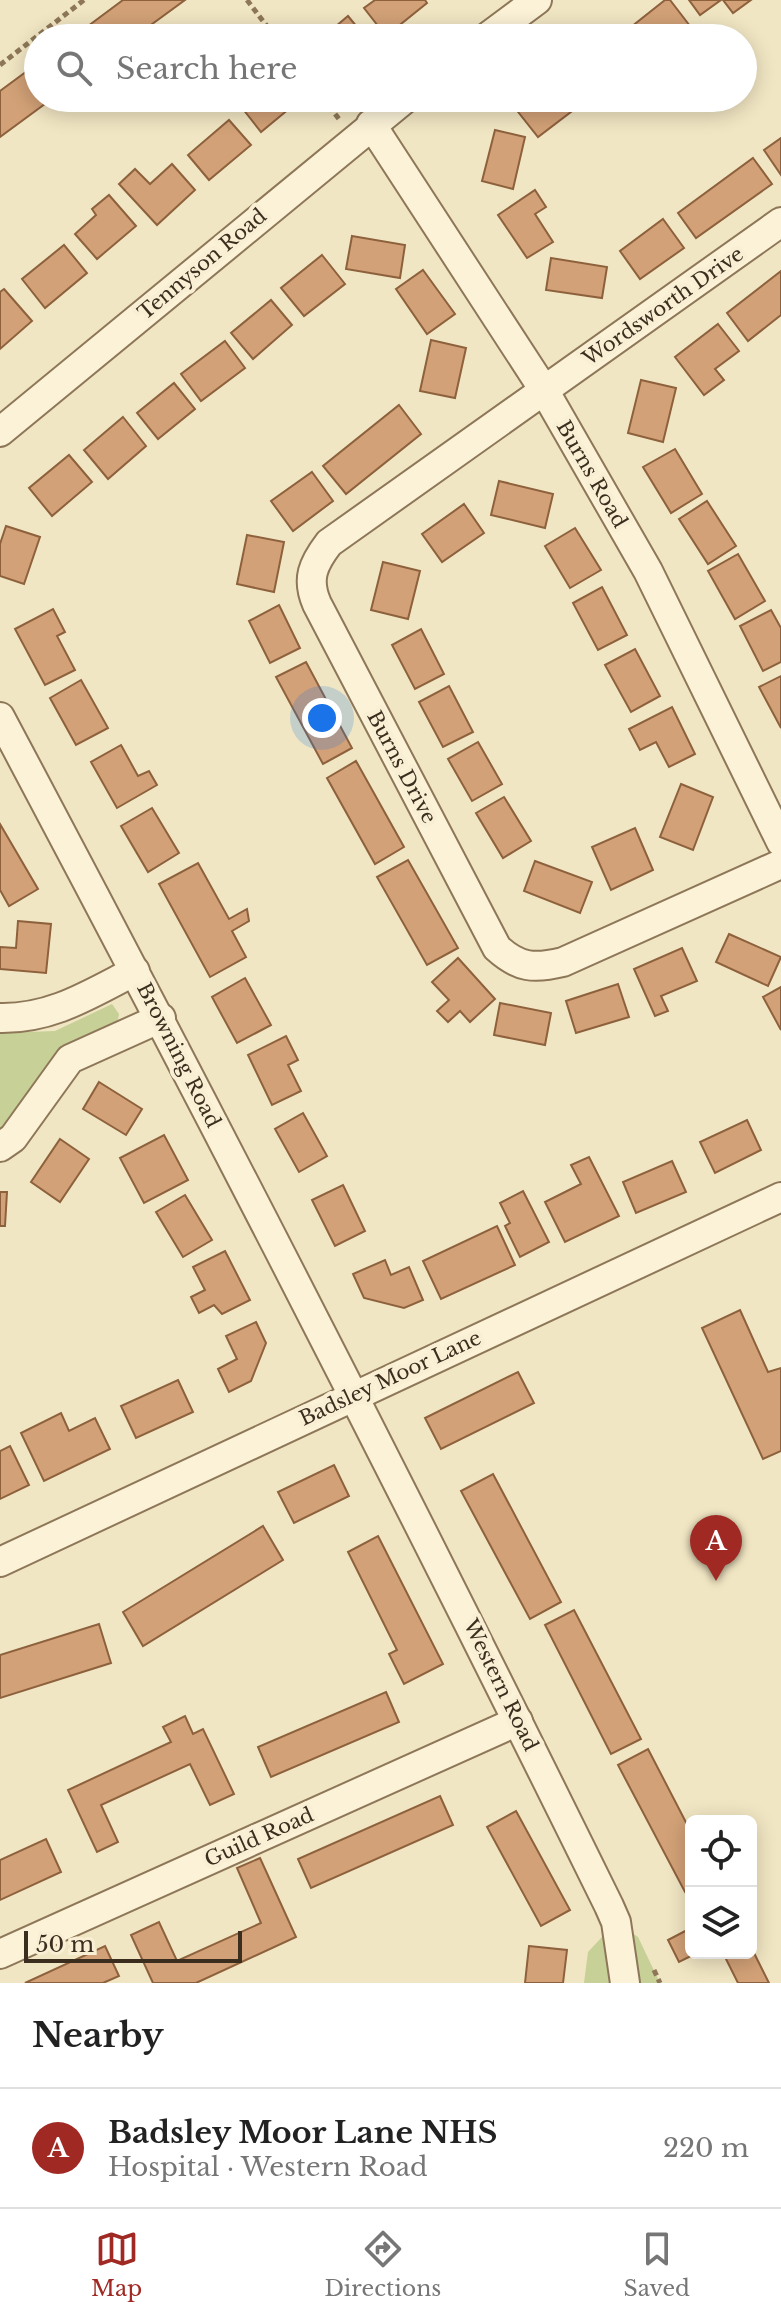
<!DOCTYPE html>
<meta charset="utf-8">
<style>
body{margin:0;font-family:"Libre Baskerville",serif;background:#f2f2f2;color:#222}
.controls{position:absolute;right:24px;bottom:24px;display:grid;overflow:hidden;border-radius:12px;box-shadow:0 4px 20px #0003}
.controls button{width:72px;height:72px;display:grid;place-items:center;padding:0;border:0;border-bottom:2px solid #e0e0e0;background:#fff;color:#222;font:40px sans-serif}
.scale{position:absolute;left:24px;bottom:20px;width:218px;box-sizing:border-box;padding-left:8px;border:4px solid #3c2e1e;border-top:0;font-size:22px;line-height:28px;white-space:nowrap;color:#3c2e1e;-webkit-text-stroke:6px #f8efd4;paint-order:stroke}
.you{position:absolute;left:322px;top:718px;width:28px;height:28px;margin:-20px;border:6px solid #fff;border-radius:50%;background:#1a73e8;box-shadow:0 0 0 12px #1a73e833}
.badge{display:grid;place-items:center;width:52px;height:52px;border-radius:50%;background:#a02924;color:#fff;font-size:26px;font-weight:700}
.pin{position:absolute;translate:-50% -66px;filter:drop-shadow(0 2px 4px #0008)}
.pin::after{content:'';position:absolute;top:42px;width:28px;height:24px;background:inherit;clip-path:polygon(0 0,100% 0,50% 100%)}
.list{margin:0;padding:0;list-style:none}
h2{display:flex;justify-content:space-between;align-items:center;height:104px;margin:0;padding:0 32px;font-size:34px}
h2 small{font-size:26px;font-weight:400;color:#767676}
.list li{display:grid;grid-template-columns:52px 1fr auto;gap:24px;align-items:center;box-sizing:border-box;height:120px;padding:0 32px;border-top:2px solid #e0e0e0}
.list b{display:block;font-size:30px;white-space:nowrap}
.list p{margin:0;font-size:26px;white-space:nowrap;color:#767676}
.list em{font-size:26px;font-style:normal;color:#767676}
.icon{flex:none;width:44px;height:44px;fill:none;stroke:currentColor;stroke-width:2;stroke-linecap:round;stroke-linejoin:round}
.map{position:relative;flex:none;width:781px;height:1983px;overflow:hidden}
.search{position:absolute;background:#fff;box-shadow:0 4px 20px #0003;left:24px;right:24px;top:24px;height:88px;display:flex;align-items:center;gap:20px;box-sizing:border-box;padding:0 28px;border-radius:44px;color:#767676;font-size:30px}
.sheet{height:224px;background:#fff}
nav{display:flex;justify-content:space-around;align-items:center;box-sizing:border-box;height:112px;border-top:2px solid #e0e0e0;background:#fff;font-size:22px;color:#767676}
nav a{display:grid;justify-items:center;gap:4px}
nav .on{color:#a02924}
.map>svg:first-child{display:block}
.green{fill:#c7d096}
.building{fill:#d2a177;stroke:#8e613d;stroke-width:2}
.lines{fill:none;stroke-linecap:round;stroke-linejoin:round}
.street-casing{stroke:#8d7758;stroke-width:32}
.path{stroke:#8d7758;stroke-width:5;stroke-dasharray:6 4;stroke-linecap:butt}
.street{stroke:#fbf2d7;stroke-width:28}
.labels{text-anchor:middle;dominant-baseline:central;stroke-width:8;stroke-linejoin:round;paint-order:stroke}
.street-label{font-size:20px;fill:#3c2e1e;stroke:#f8efd4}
</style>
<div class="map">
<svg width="781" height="1983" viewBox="0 0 781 1983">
<rect width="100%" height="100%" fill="#f1e6c3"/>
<g class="green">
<path d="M112,1004L119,1014L118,1020L50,1062L0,1129V1033L55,1031Z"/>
<path d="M616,1922L638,1937L660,1983H584L588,1952Z"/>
</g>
<g class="building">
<path d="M123,0H185L133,38H72Z"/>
<path d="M375,0H425L427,3L386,36L364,8Z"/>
<path d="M665,0H670L690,26L675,38H631L626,31Z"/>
<path d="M689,0H721L700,15Z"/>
<path d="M723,0H751L733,13Z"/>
<path d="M348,16L366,38H322Z"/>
<path d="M38,63V98H53L0,137V91Z"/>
<path d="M247,98H300L301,99L261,132L239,104Z"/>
<path d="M529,98H574L580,105L538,137L515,108Z"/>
<path d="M229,120L251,145L209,180L188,155Z"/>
<path d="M495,130L525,137L513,189L482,181Z"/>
<path d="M781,138V175L764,150Z"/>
<path d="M753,158L772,184L696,238L678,213Z"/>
<path d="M172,164L195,190L157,225L119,184L135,169L150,184Z"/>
<path d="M535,190L546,207L535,214L553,242L527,258L498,215Z"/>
<path d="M109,195L136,226L97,259L75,234L96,215L92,209Z"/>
<path d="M663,219L684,248L640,279L620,251Z"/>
<path d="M352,236L405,245L400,278L346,269Z"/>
<path d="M64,245L87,273L45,308L22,279Z"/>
<path d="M322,255L345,284L304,316L281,288Z"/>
<path d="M551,258L607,267L602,298L546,290Z"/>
<path d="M423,270L455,314L427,334L396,289Z"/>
<path d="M781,271V315L748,341L727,313Z"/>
<path d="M4,289L32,321L0,349V292Z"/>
<path d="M271,300L292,325L253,359L231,333Z"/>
<path d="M718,324L739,351L715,369L724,380L704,395L675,357Z"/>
<path d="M431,340L466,348L455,398L420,391Z"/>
<path d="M225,341L245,368L201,401L181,374Z"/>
<path d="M641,380L676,388L663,442L628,433Z"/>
<path d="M174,383L195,409L158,439L137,413Z"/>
<path d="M399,405L421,434L346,494L323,466Z"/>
<path d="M123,417L146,446L108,479L84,450Z"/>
<path d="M675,449L702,494L671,513L643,467Z"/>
<path d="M69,455L92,482L52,516L29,488Z"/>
<path d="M312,472L333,501L293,531L271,501Z"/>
<path d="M499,481L553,494L545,528L491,515Z"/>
<path d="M707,501L736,546L708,564L679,519Z"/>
<path d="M464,504L484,533L442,562L422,534Z"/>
<path d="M6,526L40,537L24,584L0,576V544Z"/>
<path d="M575,528L601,570L570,588L545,546Z"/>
<path d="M247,535L284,542L274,592L237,584Z"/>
<path d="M738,554L765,601L735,619L708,571Z"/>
<path d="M383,562L420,571L408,619L371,610Z"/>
<path d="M602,587L627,635L598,650L573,603Z"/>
<path d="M279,605L300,648L270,663L249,621Z"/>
<path d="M53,609L65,632L57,636L75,670L45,685L15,629Z"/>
<path d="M771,610L781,628V662L763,671L740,626Z"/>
<path d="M421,629L444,674L415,689L392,645Z"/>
<path d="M635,649L660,696L631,712L605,665Z"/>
<path d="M306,662L352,748L323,764L276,677Z"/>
<path d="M781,676V728L759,687Z"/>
<path d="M81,680L108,728L76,745L50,698Z"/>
<path d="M449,686L473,732L443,747L419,702Z"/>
<path d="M672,707L695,754L669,767L656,742L640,750L629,729Z"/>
<path d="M478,742L502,784L472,801L448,759Z"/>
<path d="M121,745L138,776L149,771L157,785L117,808L91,762Z"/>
<path d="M356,761L404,847L375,864L327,778Z"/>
<path d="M681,784L713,797L693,850L660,837Z"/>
<path d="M504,797L531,841L503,858L476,813Z"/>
<path d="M152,808L179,853L148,872L121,826Z"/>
<path d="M0,824L38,889L9,906L0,890Z"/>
<path d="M635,828L653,870L611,890L592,847Z"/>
<path d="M408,860L458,948L427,965L377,877Z"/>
<path d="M535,861L592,882L580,913L524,891Z"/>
<path d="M198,863L229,919L247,909L249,921L232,931L246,957L210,977L159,884Z"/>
<path d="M18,921L51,924L46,973L0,969V947L16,948Z"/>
<path d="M729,934L781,957L768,986L716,962Z"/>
<path d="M682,948L697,981L661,996L668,1011L655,1016L634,969Z"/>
<path d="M458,958L495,999L470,1022L460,1011L448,1022L437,1011L449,1000L432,982Z"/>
<path d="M245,978L271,1025L237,1043L212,997Z"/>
<path d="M618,984L629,1017L576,1033L566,1001Z"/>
<path d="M781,987V1030L763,997Z"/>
<path d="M500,1003L551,1013L545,1045L494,1035Z"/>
<path d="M286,1036L298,1060L288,1065L301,1091L272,1105L248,1055Z"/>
<path d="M99,1082L142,1109L126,1135L83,1109Z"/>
<path d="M303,1113L327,1156L299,1172L275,1129Z"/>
<path d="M747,1120L761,1150L715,1173L700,1142Z"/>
<path d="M164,1135L188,1180L144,1203L120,1158Z"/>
<path d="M60,1139L89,1159L60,1202L31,1182Z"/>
<path d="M589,1157L619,1216L565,1242L545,1202L581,1184L571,1165Z"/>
<path d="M672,1161L686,1192L636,1213L623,1182Z"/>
<path d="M343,1185L365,1231L335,1246L312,1200Z"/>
<path d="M523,1191L549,1242L520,1257L505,1226L510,1223L500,1203Z"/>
<path d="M0,1192H7L5,1226H0Z"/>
<path d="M185,1195L212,1240L183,1257L156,1212Z"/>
<path d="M497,1226L515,1265L441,1299L423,1261Z"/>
<path d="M225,1251L250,1300L222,1314L214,1305L199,1313L191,1297L205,1290L193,1267Z"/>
<path d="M385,1260L391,1275L409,1267L423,1300L404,1308L364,1298L353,1274Z"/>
<path d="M740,1310L768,1372L781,1368V1451L763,1459L702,1328Z"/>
<path d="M256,1322L266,1343L251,1381L229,1392L218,1369L237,1359L226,1336Z"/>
<path d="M518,1372L534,1403L441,1449L425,1418Z"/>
<path d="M178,1380L193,1412L136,1438L121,1406Z"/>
<path d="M61,1413L69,1431L95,1418L110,1449L44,1481L21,1433Z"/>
<path d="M10,1446L29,1485L0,1499V1451Z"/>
<path d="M334,1465L349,1496L294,1523L278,1492Z"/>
<path d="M493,1474L561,1602L530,1619L461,1491Z"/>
<path d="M263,1526L283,1560L143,1646L123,1612Z"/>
<path d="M378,1536L443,1664L404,1684L389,1654L397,1650L348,1552Z"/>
<path d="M574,1610L641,1739L611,1754L545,1625Z"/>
<path d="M99,1624L111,1663L0,1698V1655Z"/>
<path d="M386,1692L399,1722L271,1777L258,1747Z"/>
<path d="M185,1716L193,1734L203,1729L234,1794L210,1805L190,1764L101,1805L118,1842L97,1852L68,1790L171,1742L163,1727Z"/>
<path d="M648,1749L691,1832V1889L685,1892L618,1765Z"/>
<path d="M440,1796L453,1825L311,1888L298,1859Z"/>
<path d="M516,1811L570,1910L541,1926L487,1827Z"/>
<path d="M46,1839L61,1872L0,1900V1860Z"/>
<path d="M260,1858L296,1937L196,1983H153L131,1935L159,1922L177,1961L261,1923L237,1868Z"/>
<path d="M691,1928V1953H697L679,1962L668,1940Z"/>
<path d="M105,1946L119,1976L103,1983H25Z"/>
<path d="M529,1946L567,1950L563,1983H525Z"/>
<path d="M751,1947L769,1983H738L723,1953H751Z"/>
</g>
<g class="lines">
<defs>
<g id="street">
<path d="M486,38L537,0"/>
<path d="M371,124L544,390L648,571L781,842"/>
<path d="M781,222L329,543C313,564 306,579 317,604L497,948C519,968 534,969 563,962L781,864"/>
<path d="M0,432L406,98"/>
<path d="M0,717C209,1110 412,1506 609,1906L616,1922L625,1983"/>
<path d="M0,1018C52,1019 90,994 135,971"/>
<path d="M0,1147L13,1138L70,1059L161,1018"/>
<path d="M0,1562L781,1197"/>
<path d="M0,1954L518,1721"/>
</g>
</defs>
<use href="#street" class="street-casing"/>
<g class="path">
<path d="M247,0L276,38"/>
<path d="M0,65L84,0"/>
<path d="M323,98L339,119"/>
<path d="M654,1970L660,1983"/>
</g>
<use href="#street" class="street"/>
</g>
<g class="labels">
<g class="street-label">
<text transform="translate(202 264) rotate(-40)">Tennyson Road</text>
<text transform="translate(663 306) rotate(-35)">Wordsworth Drive</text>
<text transform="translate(592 474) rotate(60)">Burns Road</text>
<text transform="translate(402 767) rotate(62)">Burns Drive</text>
<text transform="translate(179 1055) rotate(63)">Browning Road</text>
<text transform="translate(390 1378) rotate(-25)">Badsley Moor Lane</text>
<text transform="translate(501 1685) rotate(64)">Western Road</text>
<text transform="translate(259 1837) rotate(-24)">Guild Road</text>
</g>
</g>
</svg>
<div class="controls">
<button><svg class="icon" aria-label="locate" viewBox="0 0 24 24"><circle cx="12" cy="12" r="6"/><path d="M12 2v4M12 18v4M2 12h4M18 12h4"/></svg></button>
<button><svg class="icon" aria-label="layers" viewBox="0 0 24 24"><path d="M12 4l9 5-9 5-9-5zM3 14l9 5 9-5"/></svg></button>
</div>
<div class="scale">50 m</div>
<div class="you"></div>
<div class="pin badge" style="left:716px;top:1581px">A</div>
<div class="search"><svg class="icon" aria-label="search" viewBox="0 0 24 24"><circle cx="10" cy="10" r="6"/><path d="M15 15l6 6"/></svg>Search here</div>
</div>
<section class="sheet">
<h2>Nearby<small></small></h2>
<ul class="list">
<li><span class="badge">A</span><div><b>Badsley Moor Lane NHS</b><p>Hospital · Western Road</p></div><em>220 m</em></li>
</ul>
</section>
<nav>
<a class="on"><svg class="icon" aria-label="map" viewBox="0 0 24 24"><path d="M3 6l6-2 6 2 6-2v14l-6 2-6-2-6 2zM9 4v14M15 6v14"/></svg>Map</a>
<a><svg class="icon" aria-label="directions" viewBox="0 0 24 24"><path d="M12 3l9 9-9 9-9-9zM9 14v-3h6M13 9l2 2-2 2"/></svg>Directions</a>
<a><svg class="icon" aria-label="saved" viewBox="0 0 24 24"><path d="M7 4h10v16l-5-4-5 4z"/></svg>Saved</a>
</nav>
